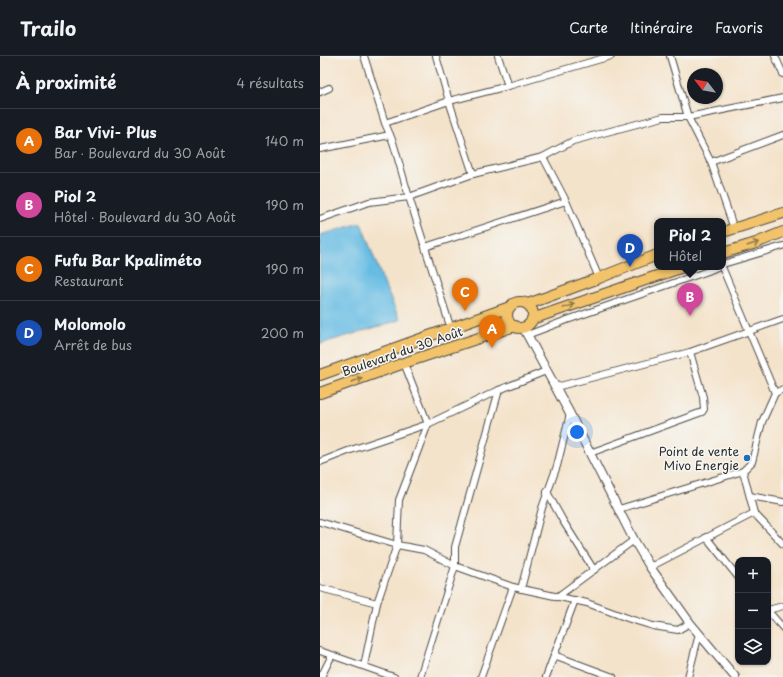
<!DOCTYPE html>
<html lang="fr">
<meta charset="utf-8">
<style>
body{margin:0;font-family:"Playpen Sans",sans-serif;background:#242831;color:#f1f3f6}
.controls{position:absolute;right:12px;bottom:12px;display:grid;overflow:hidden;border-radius:8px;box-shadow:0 1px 3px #0004}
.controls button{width:36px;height:36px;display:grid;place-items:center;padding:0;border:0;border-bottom:1px solid #363941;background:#171b24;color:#f1f3f6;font:20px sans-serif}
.compass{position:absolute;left:367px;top:12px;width:36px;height:36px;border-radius:50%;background:#171b24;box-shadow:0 1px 3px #0004;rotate:301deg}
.you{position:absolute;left:257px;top:376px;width:14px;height:14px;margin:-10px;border:3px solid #fff;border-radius:50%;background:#1a73e8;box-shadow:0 0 0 6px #1a73e833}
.badge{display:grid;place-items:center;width:26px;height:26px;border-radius:50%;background:#1f6fb2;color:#fff;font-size:13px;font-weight:700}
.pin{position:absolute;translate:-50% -33px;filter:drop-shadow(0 1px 2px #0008)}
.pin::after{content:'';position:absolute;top:21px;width:14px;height:12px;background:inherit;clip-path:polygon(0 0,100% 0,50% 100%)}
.popup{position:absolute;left:334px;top:162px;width:72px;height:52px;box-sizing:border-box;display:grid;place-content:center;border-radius:8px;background:#171b24;filter:drop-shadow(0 1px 3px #0005);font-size:13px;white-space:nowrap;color:#9ea1a6}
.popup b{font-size:15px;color:#f1f3f6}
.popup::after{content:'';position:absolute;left:50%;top:100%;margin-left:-8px;border:8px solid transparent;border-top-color:#171b24}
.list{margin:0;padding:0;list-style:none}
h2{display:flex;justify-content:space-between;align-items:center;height:52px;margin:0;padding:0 16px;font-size:17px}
h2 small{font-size:13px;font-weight:400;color:#9ea1a6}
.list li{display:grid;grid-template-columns:26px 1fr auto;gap:12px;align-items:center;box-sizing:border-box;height:64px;padding:0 16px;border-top:1px solid #363941}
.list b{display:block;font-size:15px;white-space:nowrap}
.list p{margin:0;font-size:13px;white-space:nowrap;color:#9ea1a6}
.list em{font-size:13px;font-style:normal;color:#9ea1a6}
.icon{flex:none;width:22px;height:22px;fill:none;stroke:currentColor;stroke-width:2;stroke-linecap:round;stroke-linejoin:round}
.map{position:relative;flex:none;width:463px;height:621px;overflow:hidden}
header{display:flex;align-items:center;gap:24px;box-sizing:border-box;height:56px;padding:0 20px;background:#171b24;border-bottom:1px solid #363941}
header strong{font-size:19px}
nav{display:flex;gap:22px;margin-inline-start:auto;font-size:14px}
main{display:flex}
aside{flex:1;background:#171b24}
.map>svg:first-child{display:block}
.water{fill:#66bce3;stroke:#487487}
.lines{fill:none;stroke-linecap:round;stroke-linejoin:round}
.minor-casing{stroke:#494743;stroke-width:8}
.tertiary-casing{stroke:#494743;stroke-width:10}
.trunk-casing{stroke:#494743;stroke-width:12}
.minor{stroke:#fff;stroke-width:6}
.tertiary{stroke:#fff;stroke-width:8}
.trunk{stroke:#f2c36a;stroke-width:10}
.oneway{stroke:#8e774a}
.poi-dot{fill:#1f6fb2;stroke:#f6f6f2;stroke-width:1.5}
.labels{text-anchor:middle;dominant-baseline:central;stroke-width:3;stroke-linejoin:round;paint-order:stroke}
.street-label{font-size:12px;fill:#2b2b2b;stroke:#f6f6f2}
.poi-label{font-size:12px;fill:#2b2b2b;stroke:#f6f6f2;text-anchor:end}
</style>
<header>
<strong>Trailo</strong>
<nav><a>Carte</a><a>Itinéraire</a><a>Favoris</a></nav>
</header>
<main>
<aside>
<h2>À proximité<small>4 résultats</small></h2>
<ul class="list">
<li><span class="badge" style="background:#e8710a">A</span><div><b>Bar Vivi- Plus</b><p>Bar · Boulevard du 30 Août</p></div><em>140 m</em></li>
<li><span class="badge" style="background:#d1479c">B</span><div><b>Piol 2</b><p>Hôtel · Boulevard du 30 Août</p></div><em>190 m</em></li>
<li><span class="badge" style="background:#e8710a">C</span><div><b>Fufu Bar Kpaliméto</b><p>Restaurant</p></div><em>190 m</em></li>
<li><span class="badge" style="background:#1a4fb4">D</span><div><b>Molomolo</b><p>Arrêt de bus</p></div><em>200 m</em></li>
</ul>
</aside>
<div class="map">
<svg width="463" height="621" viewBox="0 0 463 621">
<rect width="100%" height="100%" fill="#f6f6f2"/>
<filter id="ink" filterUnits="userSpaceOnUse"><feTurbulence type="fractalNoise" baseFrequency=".025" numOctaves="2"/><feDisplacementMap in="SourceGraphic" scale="8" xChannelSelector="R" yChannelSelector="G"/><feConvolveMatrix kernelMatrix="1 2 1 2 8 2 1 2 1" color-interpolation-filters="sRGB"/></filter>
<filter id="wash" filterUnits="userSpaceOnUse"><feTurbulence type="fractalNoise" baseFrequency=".012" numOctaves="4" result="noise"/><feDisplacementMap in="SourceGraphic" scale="16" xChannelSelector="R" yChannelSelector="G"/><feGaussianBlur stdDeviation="0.9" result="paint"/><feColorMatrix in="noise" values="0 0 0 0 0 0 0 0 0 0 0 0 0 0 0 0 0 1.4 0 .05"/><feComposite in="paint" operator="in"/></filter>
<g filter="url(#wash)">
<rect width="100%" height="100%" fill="#f4e3cb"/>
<path class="water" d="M41,167L65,230L80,264L0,288V179Z"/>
</g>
<g filter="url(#ink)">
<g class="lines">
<defs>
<g id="minor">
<path d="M44,0L65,67L73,86L89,141L131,273"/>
<path d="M116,0L129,45L153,118"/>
<path d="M178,0L188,30"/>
<path d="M350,0L368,61L391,106L414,173"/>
<path d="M455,0L463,18"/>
<path d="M0,36L9,32"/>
<path d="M65,67L129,45L188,30L291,0"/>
<path d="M0,93L70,79"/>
<path d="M223,101L246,145L279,222"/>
<path d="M391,106L463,79"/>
<path d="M0,163L49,146L89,141L153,118L223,101L253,85L343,61H368L463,42"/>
<path d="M105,191L246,145"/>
<path d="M403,208L463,190"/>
<path d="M402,211L455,337L442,366L432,406L423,415L434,457L463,488"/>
<path d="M207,279L247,264L388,215L397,211"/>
<path d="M236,331L370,296L463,263"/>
<path d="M455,337L463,333"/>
<path d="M270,397L382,356L384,353L383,341L370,296"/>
<path d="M0,406L28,395L108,368L179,334L226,315"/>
<path d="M227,436L243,465L274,514"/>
<path d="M430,440L463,446"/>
<path d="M299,453L423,415"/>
<path d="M0,466L77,489L104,494L135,510L193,531L267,547L310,563L333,570L358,574L370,567"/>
<path d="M386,481L418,521"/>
<path d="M330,511L434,457"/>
<path d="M0,532L57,547"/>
<path d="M201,533L222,452L237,410L250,358"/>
<path d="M237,541L314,484"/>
<path d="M448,554L463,550"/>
<path d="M448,555L463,572"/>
<path d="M0,595L74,621"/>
<path d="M234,599L293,621"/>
<path d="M44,610L57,547L77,489L79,444L108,368L84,307"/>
<path d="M1,621L12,599"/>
<path d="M100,621L135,510V491L179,334"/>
<path d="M161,621L193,531"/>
<path d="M226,621L255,544"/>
<path d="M368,621L379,578"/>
</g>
<path id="tertiary" d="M203,271L250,358L314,484L330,511L370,567L415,621"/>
<g id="trunk">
<path d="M403,176L463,157"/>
<path d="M403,197L436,187L463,176"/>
<circle cx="200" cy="259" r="13"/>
<path d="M208,248L279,222L337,199"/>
<path d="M212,263L363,211"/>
<path d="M0,319L190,251"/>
<path d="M0,337L84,307L195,270"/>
</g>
</defs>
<use href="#minor" class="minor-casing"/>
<use href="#tertiary" class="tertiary-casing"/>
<use href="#trunk" class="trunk-casing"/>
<use href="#minor" class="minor"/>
<use href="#tertiary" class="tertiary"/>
<use href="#trunk" class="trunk"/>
</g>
<defs><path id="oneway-shaft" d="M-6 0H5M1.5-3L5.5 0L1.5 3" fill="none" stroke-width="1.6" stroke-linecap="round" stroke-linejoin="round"/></defs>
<g class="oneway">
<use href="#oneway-shaft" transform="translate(433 188) rotate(-18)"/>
<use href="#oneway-shaft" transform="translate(249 250) rotate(-19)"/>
<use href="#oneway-shaft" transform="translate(37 324) rotate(-20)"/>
</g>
</g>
<circle class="poi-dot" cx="427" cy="402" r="4"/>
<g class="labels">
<g class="street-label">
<text transform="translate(82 295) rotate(-19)">Boulevard du 30 Août</text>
</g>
<g class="poi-label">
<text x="419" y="395">Point de vente<tspan x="419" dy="14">Mivo Energie</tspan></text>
</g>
</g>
</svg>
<div class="controls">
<button>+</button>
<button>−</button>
<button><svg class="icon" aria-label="layers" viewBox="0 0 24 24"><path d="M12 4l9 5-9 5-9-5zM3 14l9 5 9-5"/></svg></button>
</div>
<svg class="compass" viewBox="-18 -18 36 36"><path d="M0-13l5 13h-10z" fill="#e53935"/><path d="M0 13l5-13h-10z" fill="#9ea1a6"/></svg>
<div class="you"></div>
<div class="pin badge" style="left:172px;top:292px;background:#e8710a">A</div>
<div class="pin badge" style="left:370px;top:260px;background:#d1479c">B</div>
<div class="popup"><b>Piol 2</b>Hôtel</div>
<div class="pin badge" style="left:145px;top:255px;background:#e8710a">C</div>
<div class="pin badge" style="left:310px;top:211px;background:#1a4fb4">D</div>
</div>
</main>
